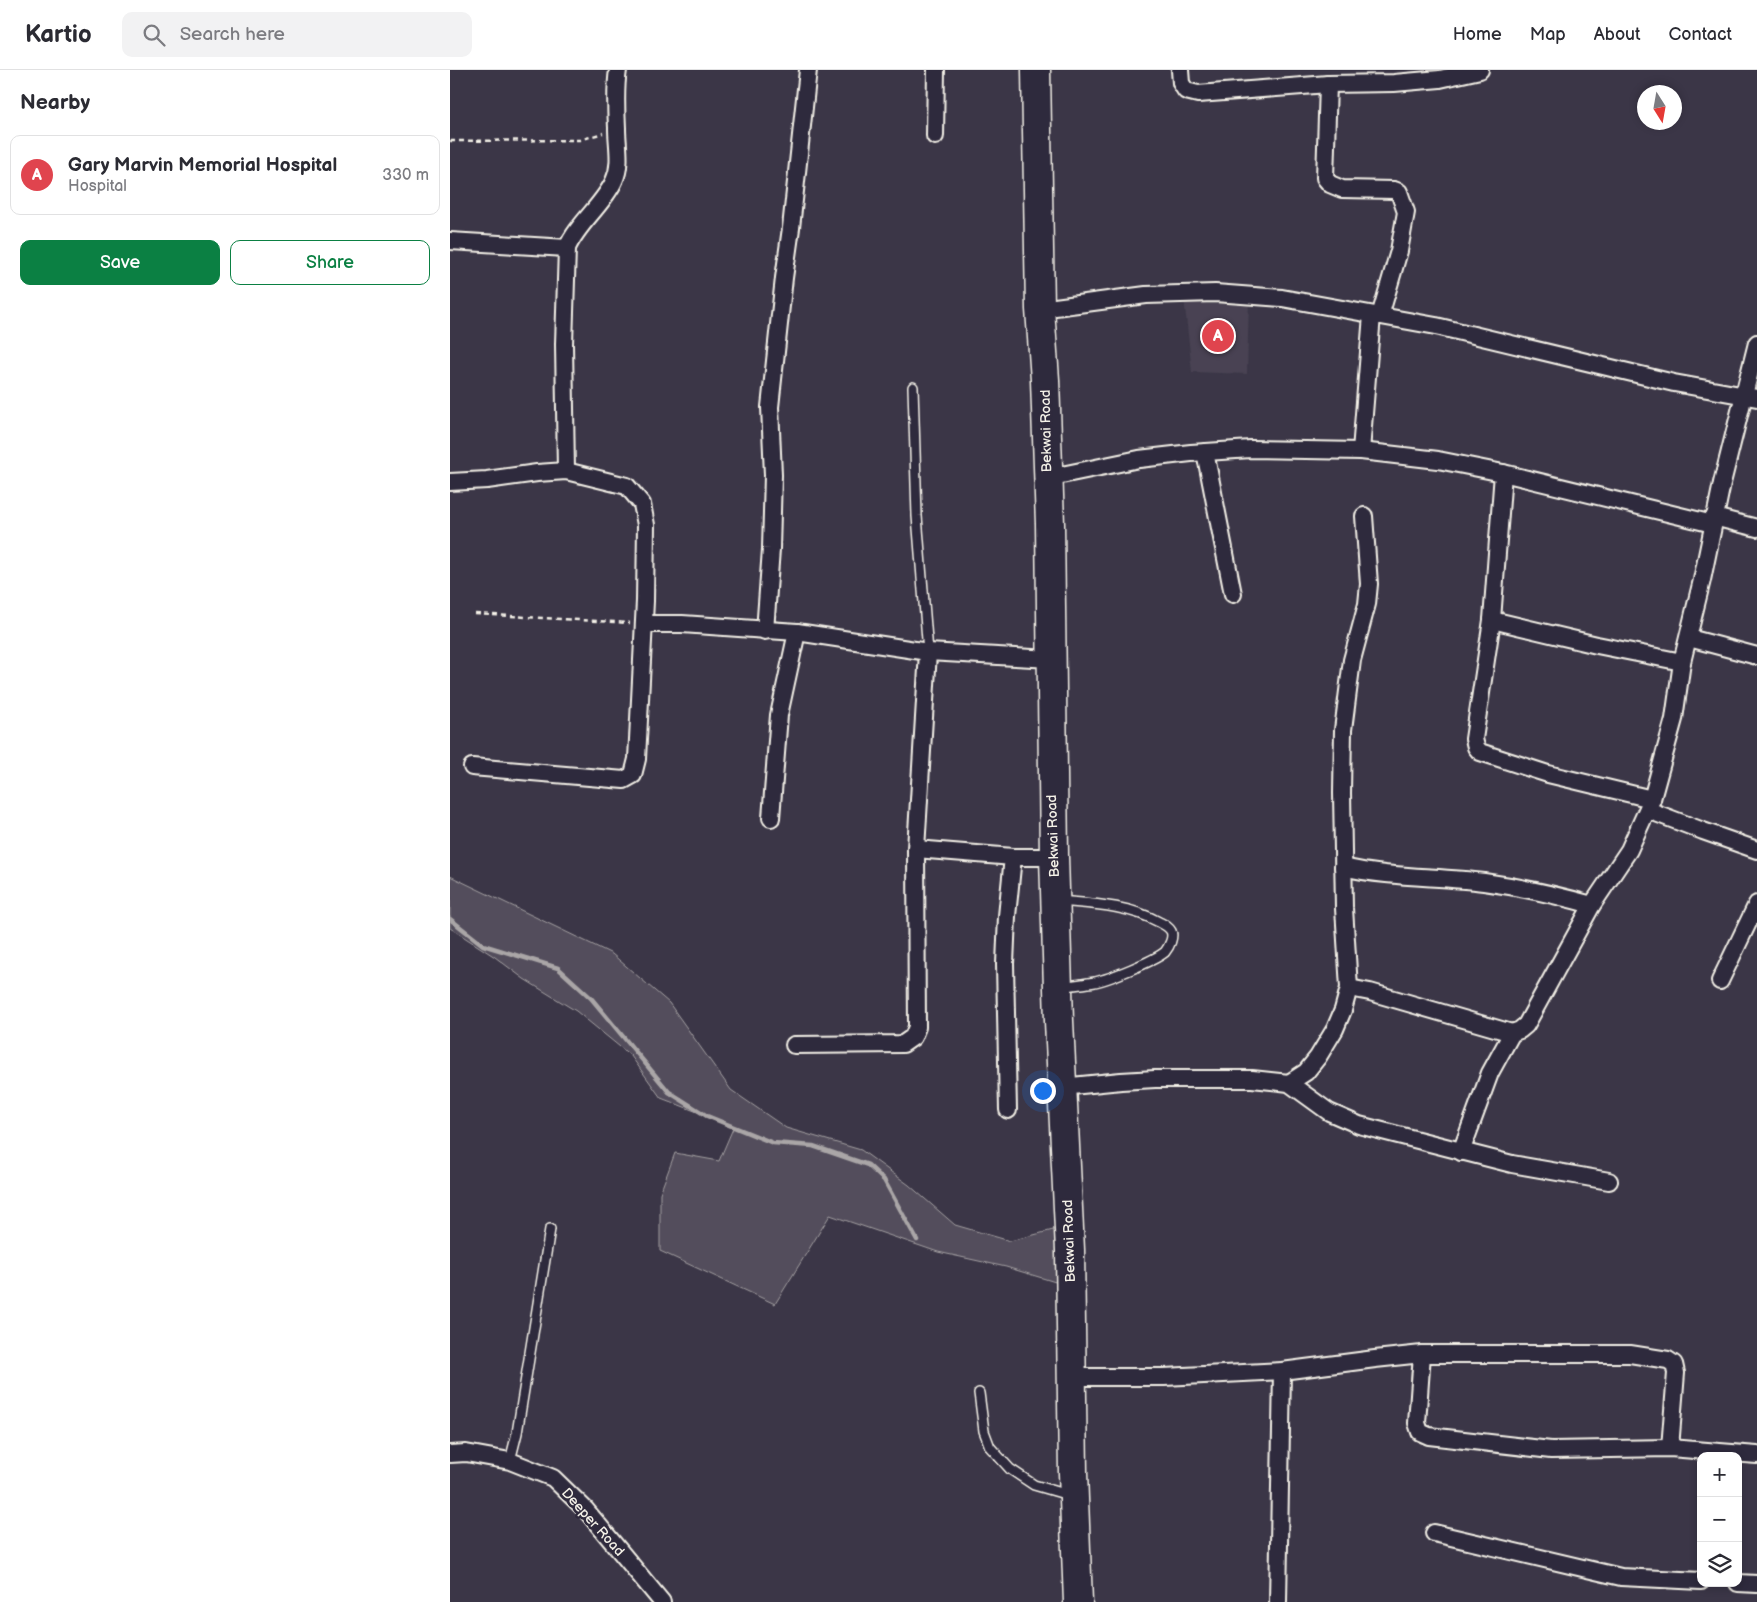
<!DOCTYPE html>
<meta charset="utf-8">
<style>
body{margin:0;font-family:"Balsamiq Sans",sans-serif;background:#f2f2f3;color:#2b2b33}
.controls{position:absolute;right:15px;bottom:15px;display:grid;overflow:hidden;border-radius:10px;box-shadow:0 2px 8px #0003}
.controls button{width:45px;height:45px;display:grid;place-items:center;padding:0;border:0;border-bottom:1px solid #e1e1e2;background:#fff;color:#2b2b33;font:25px sans-serif}
.compass{position:absolute;left:1187px;top:15px;width:45px;height:45px;border-radius:50%;background:#fff;box-shadow:0 2px 8px #0003;rotate:169deg}
.you{position:absolute;left:592px;top:1020px;width:18px;height:18px;margin:-12px;border:4px solid #fff;border-radius:50%;background:#1a73e8;box-shadow:0 0 0 8px #1a73e833}
.badge{display:grid;place-items:center;width:32px;height:32px;border-radius:50%;background:#0b8043;color:#fff;font-size:16px;font-weight:700}
.pin{position:absolute;translate:-50% -50%;border:2px solid #fff;box-shadow:0 1px 5px #0006}
.list{margin:0;padding:0;list-style:none}
h2{display:flex;justify-content:space-between;align-items:center;height:65px;margin:0;padding:0 20px;font-size:21px}
h2 small{font-size:16px;font-weight:400;color:#7c7c81}
.list li{display:grid;grid-template-columns:32px 1fr auto;gap:15px;align-items:center;box-sizing:border-box;height:80px;margin:0 10px 10px;padding:0 10px;border:1px solid #e1e1e2;border-radius:10px}
.list b{display:block;font-size:19px;white-space:nowrap}
.list p{margin:0;font-size:16px;white-space:nowrap;color:#7c7c81}
.list em{font-size:16px;font-style:normal;color:#7c7c81}
.actions{display:flex;gap:10px;padding:15px 20px}
.actions a{flex:1;padding:11px 0;border:1px solid #0b8043;border-radius:10px;text-align:center;font-size:18px;color:#0b8043}
.actions .main{background:#0b8043;color:#fff}
.icon{flex:none;width:28px;height:28px;fill:none;stroke:currentColor;stroke-width:2;stroke-linecap:round;stroke-linejoin:round}
.map{position:relative;flex:none;width:1307px;height:1532px;overflow:hidden}
header{display:flex;align-items:center;gap:30px;box-sizing:border-box;height:70px;padding:0 25px;background:#fff;border-bottom:1px solid #e1e1e2}
header strong{font-size:24px}
nav{display:flex;gap:28px;margin-inline-start:auto;font-size:18px}
.search{width:350px;height:45px;background:#f2f2f3;display:flex;align-items:center;gap:12px;box-sizing:border-box;padding:0 18px;border-radius:10px;color:#7c7c81;font-size:19px}
main{display:flex}
aside{flex:1;background:#fff}
.map>svg:first-child{display:block}
.built{fill:#484352}
.green{fill:#534e5c;stroke:#a4a0a2}
.lines{fill:none;stroke-linecap:round;stroke-linejoin:round}
.stream{stroke:#aaa6a7;stroke-width:4.5}
.lane-casing{stroke:#f4f1e8;stroke-width:12}
.street-casing{stroke:#f4f1e8;stroke-width:20}
.highway-casing{stroke:#f4f1e8;stroke-width:31}
.path{stroke:#f4f1e8;stroke-width:2.5;stroke-dasharray:5 4;stroke-linecap:butt}
.lane{stroke:#2f2a3d;stroke-width:9}
.street{stroke:#2f2a3d;stroke-width:16}
.highway{stroke:#2f2a3d;stroke-width:28}
.labels{text-anchor:middle;dominant-baseline:central;stroke-width:5;stroke-linejoin:round;paint-order:stroke}
.street-label{font-size:14px;fill:#f4f1e8;stroke:#2f2a3d}
</style>
<header>
<strong>Kartio</strong>
<div class="search"><svg class="icon" aria-label="search" viewBox="0 0 24 24"><circle cx="10" cy="10" r="6"/><path d="M15 15l6 6"/></svg>Search here</div>
<nav><a>Home</a><a>Map</a><a>About</a><a>Contact</a></nav>
</header>
<main>
<aside>
<h2>Nearby<small></small></h2>
<ul class="list">
<li><span class="badge" style="background:#e0444e">A</span><div><b>Gary Marvin Memorial Hospital</b><p>Hospital</p></div><em>330 m</em></li>
</ul>
<div class="actions"><a class="main">Save</a><a>Share</a></div>
</aside>
<div class="map">
<svg width="1307" height="1532" viewBox="0 0 1307 1532">
<rect width="100%" height="100%" fill="#3b3647"/>
<filter id="ink" filterUnits="userSpaceOnUse"><feTurbulence type="fractalNoise" baseFrequency=".02" numOctaves="2"/><feDisplacementMap in="SourceGraphic" scale="10" xChannelSelector="R" yChannelSelector="G"/><feConvolveMatrix kernelMatrix="1 2 1 2 8 2 1 2 1" color-interpolation-filters="sRGB"/></filter>
<g filter="url(#ink)">
<path class="built" d="M734,228L799,229L797,304L742,302Z"/>
<path class="green" d="M0,806L162,884L219,933L281,1020L336,1058L411,1080L459,1115L505,1155L560,1171L611,1158L612,1214L556,1197L488,1182L380,1145L325,1234L210,1181V1123L225,1083L269,1091L284,1056L211,1028L181,986L126,941L74,909L45,887L0,858Z"/>
<g class="lines">
<path class="stream" d="M0,849L33,875L108,898L141,928L219,1022L257,1046L323,1073L363,1076L418,1095L434,1110L467,1170"/>
<defs>
<g id="lane">
<path d="M463,317L467,446L478,582"/>
<path d="M609,831C643,834 678,835 709,852C713,854 718,856 721,861C724,867 719,877 715,882C704,891 659,909 645,912C633,914 622,915 611,917"/>
<path d="M529,1323L534,1361L540,1377L560,1399L584,1415L622,1426"/>
<path d="M60,1391L67,1363L100,1159"/>
</g>
<g id="street">
<path d="M730,0L731,13L736,21L748,24L878,14L944,13L990,9L1030,0"/>
<path d="M878,14L875,108L880,114L892,119L944,120L949,122L956,142L949,181L930,246"/>
<path d="M485,66L486,0"/>
<path d="M0,171L117,178"/>
<path d="M590,239L696,225L765,223L832,228L986,256L1224,313L1307,328"/>
<path d="M911,381L922,245"/>
<path d="M755,382L783,524"/>
<path d="M116,401L114,274L117,178C128,153 153,135 164,111C172,94 167,76 167,58C166,39 165,19 168,0"/>
<path d="M1053,403L1042,550L1024,669L1026,677L1030,682L1098,704L1202,729"/>
<path d="M597,408L689,389L741,383L801,379L911,381L988,390L1053,403L1263,454"/>
<path d="M0,412L37,410L87,403L116,401L177,416L192,434L196,455L195,531L187,689L183,705L174,710L22,697"/>
<path d="M1264,447L1307,458"/>
<path d="M1042,550L1147,575L1232,592"/>
<path d="M194,554H232L347,562L478,582L601,589"/>
<path d="M315,561L321,479L323,405L320,337L334,208L341,158L358,0"/>
<path d="M1239,568L1307,586"/>
<path d="M1198,740L1253,761L1307,780"/>
<path d="M321,748L329,645L347,562"/>
<path d="M466,779L563,787H604"/>
<path d="M893,797C939,808 987,806 1034,812C1070,817 1107,825 1142,835"/>
<path d="M1270,911L1307,834"/>
<path d="M899,918L920,922L1062,963L1070,960L1076,955L1142,835L1179,780L1202,729L1224,649L1232,592L1252,510L1272,413L1307,273"/>
<path d="M344,975L453,974L463,967L467,957L466,779L478,582"/>
<path d="M839,1013L856,1002L868,987L885,959L893,940L899,918L894,838L892,723L893,660L902,590L917,534L919,514L914,446"/>
<path d="M612,1017L671,1011L705,1009H802L839,1013L879,1042L909,1055L1062,1094L1159,1111"/>
<path d="M558,1040L555,894L557,846L563,787"/>
<path d="M1011,1082L1040,1003L1062,963"/>
<path d="M972,1284L967,1353L970,1362L979,1366L1101,1380L1220,1378L1307,1385"/>
<path d="M622,1307H714L832,1301L925,1289L972,1284H1180L1218,1290L1224,1294L1226,1303L1220,1378"/>
<path d="M0,1384L16,1383L60,1391L103,1408L136,1440L212,1532"/>
<path d="M984,1463L1171,1507L1251,1511"/>
<path d="M1288,1513L1307,1514"/>
<path d="M828,1532L832,1301"/>
</g>
<path id="highway" d="M586,0L590,239L595,310L600,454L604,787L609,951L620,1180L623,1403L628,1532"/>
</defs>
<use href="#lane" class="lane-casing"/>
<use href="#street" class="street-casing"/>
<use href="#highway" class="highway-casing"/>
<g class="path">
<path d="M0,71L130,70L153,63"/>
<path d="M25,544L180,553"/>
</g>
<use href="#lane" class="lane"/>
<use href="#street" class="street"/>
<use href="#highway" class="highway"/>
</g>
</g>
<g class="labels">
<g class="street-label">
<text transform="translate(596 361) rotate(-91)">Bekwai Road</text>
<text transform="translate(603 766) rotate(-92)">Bekwai Road</text>
<text transform="translate(619 1171) rotate(-92)">Bekwai Road</text>
<text transform="translate(143 1452) rotate(48)">Deeper Road</text>
</g>
</g>
</svg>
<div class="controls">
<button>+</button>
<button>−</button>
<button><svg class="icon" aria-label="layers" viewBox="0 0 24 24"><path d="M12 4l9 5-9 5-9-5zM3 14l9 5 9-5"/></svg></button>
</div>
<svg class="compass" viewBox="-18 -18 36 36"><path d="M0-13l5 13h-10z" fill="#e53935"/><path d="M0 13l5-13h-10z" fill="#7c7c81"/></svg>
<div class="you"></div>
<div class="pin badge" style="left:768px;top:266px;background:#e0444e">A</div>
</div>
</main>
